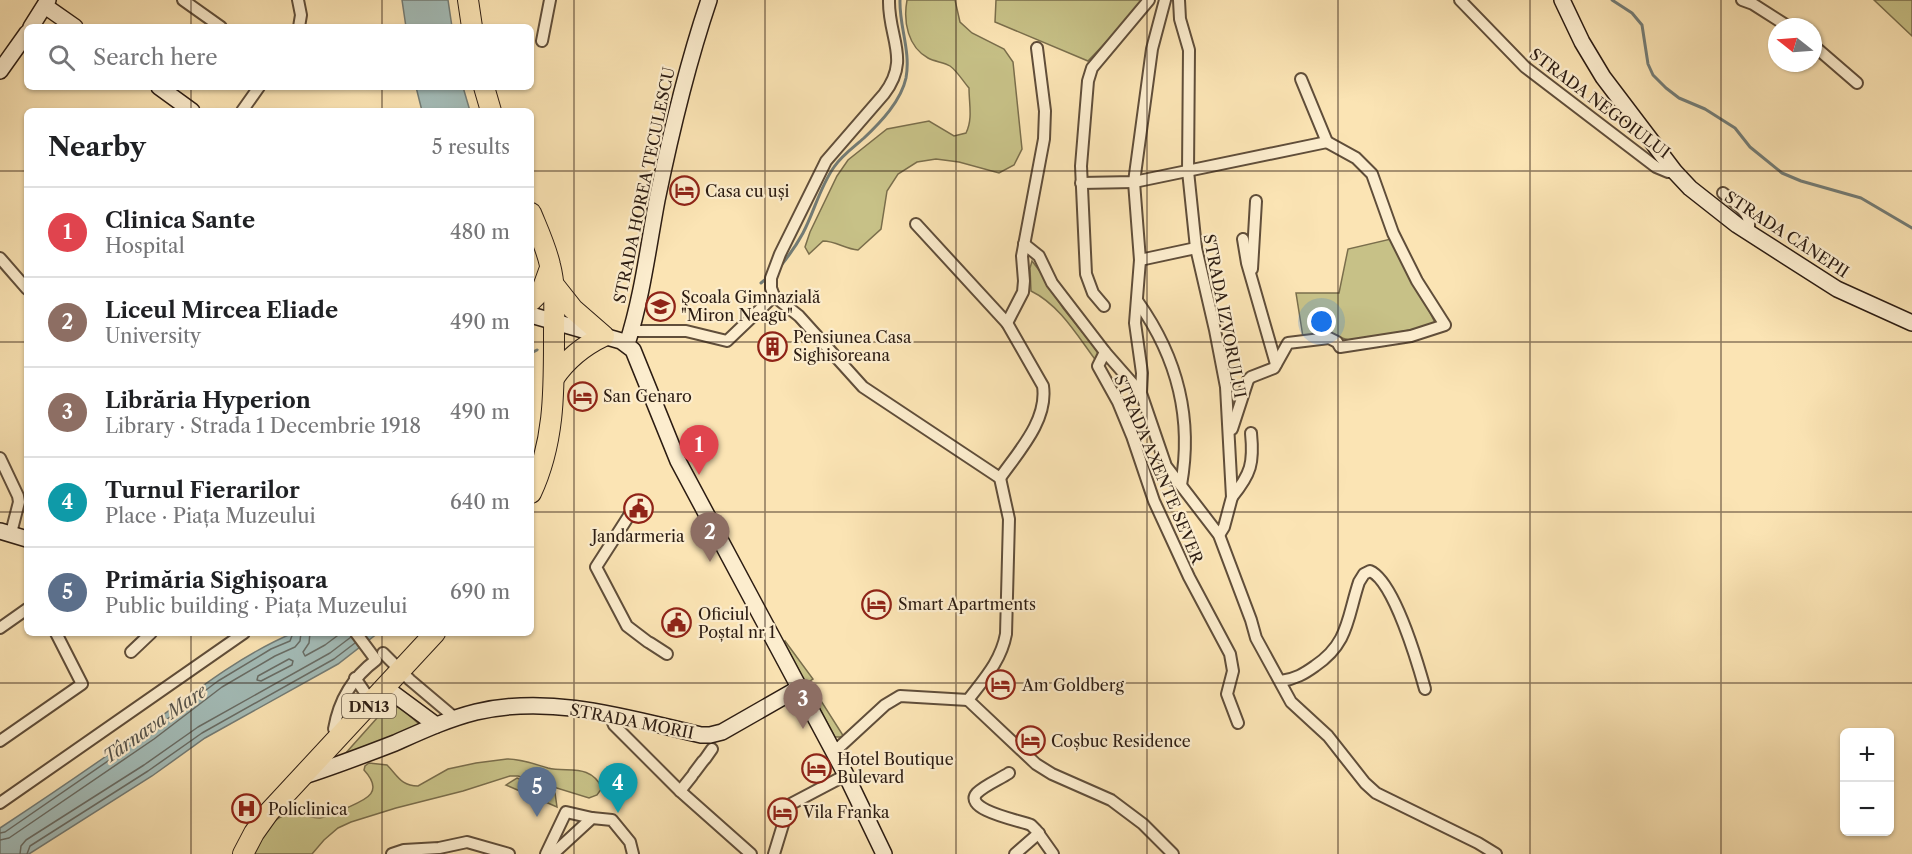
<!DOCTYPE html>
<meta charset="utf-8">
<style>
body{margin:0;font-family:"Libre Caslon Text",serif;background:#f6f6f6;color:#202124}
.controls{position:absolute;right:18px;bottom:18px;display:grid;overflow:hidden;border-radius:9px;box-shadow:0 2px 4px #0004}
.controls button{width:54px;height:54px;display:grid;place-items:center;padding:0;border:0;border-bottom:2px solid #e0e0e0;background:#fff;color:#202124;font:30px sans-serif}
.compass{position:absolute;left:1768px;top:18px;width:54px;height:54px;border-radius:50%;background:#fff;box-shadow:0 2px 4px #0004;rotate:287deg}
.you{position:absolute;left:1322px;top:322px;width:21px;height:21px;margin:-15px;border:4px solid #fff;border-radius:50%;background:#1a73e8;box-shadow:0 0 0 9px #1a73e833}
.badge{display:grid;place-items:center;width:39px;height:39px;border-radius:50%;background:#0b8043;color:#fff;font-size:20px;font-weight:700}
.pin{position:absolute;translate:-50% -50px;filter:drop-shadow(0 2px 3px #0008)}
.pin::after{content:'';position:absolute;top:32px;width:21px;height:18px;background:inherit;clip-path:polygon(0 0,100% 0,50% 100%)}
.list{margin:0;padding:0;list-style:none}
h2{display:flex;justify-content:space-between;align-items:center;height:78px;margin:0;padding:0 24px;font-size:26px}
h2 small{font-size:20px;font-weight:400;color:#757577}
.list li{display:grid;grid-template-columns:39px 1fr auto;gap:18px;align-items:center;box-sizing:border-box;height:90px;padding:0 24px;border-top:2px solid #e0e0e0}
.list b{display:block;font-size:22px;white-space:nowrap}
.list p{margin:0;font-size:20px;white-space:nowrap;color:#757577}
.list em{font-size:20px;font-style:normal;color:#757577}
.icon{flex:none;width:33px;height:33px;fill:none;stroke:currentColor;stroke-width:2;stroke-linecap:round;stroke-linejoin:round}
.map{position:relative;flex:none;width:1912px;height:854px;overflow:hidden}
.search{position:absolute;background:#fff;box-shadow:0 2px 4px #0004;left:24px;top:24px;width:510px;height:66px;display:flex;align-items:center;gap:15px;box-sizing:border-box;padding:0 21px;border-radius:9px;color:#757577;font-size:22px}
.panel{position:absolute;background:#fff;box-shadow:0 2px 4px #0004;left:24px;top:108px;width:510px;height:528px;border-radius:9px}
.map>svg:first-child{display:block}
.green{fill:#c7c187;stroke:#7a6e4c;stroke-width:1.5}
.water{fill:#a3bcb8;stroke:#737c76;stroke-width:1.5}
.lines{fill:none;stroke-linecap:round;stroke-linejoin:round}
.shore{stroke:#686c65;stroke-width:1.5}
.stream{stroke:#737c76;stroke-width:3}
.street-casing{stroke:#604e3a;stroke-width:14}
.secondary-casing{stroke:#2c1c12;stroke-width:18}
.highway-casing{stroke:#2c1c12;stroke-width:22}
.street{stroke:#fcedce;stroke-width:10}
.secondary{stroke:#fcedce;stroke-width:15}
.highway{stroke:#fbe4b4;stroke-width:20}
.grid{fill:none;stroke:#2c1c12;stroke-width:1.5;stroke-opacity:0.55}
.labels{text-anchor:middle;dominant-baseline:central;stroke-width:4.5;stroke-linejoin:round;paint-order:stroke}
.shield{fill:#fcedce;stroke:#6a5b4a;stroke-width:1.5}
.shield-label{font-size:15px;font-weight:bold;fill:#2c1c12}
.street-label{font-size:16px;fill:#2c1c12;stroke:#fcedce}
.poi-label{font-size:16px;fill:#2c1c12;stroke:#fcedce;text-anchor:start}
.water-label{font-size:18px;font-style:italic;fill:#56544c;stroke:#fcedce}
</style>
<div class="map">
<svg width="1912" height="854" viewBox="0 0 1912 854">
<rect width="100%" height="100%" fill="#fbe4b4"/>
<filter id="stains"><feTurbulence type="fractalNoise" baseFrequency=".00333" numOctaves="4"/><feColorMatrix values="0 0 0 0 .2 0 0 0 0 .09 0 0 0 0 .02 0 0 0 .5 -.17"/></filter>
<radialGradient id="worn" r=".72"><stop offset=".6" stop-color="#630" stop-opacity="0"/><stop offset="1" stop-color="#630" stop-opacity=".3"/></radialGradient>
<g class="green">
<path d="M907,0H955L960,22L972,33L1004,49L1013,62L1022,149L1014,165L999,173L959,162L936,159L917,162L898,174L887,191L881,229L858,250C845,249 836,241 823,241L809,254L805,247L810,232L837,176L848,160L887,129L929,121L954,136L966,133C973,119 969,104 969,88C963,81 957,71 950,66C944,62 935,62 928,58C908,47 903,22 907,0Z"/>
<path d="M996,0H1146L1088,61L995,22Z"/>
<path d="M1874,0H1912V36Z"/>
<path d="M1395,238L1436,325L1352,341L1329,334L1303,337L1296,293H1339L1348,249Z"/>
<path d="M1032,261L1042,274L1063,308L1092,344L1098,353L1097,362C1078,337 1060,305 1031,291L1030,268Z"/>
<path d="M785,641L813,679L810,681L816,691L811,693L784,642Z"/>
<path d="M816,695L818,696L844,737H835L814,698Z"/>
<path d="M394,706L401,708L420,725L336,764L386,708Z"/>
<path d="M507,759C522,759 534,764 548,768C568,773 590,763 602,788L597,795L589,798L518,776H510L463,791L396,808L351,822L338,828L324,840L312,854H250C259,842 269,821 283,816C295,811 308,818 320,818C328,817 334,813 342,810C361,801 387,795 364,770L365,766L369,763L387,765C398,776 401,786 418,786L448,769L476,763Z"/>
<path d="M517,778L522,780L521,782L555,793L557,807L506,785Z"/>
</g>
<g class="water">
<path d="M402,0H448L452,27H406Z"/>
<path d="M416,87H463L470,111H422Z"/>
<path d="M293,633H378L338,664L205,738L152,776L29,854H0V828C50,795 99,762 147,727C194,692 239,656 293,633Z"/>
</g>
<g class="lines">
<g class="shore">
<path d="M310,633L309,643L303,652L305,656L325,645L341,633"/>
<path d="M289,659L293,661L292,665L261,681L257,680L258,676Z"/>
<path d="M0,833L5,832L150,732L218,681L271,649L290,641L293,633"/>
<path d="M0,840L9,838L154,739L222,687L275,656L295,647L300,641L301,633"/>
<path d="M20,854L21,846L26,840L144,765L198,727L330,653L351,637"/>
<path d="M27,854L30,846L148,771L202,733L334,659L355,643"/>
</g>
<g class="stream">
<path d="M1612,0L1632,13L1642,25L1648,64L1653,75L1666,88L1679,98L1705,109L1735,128L1750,147L1782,173L1801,181L1861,198L1912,228"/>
<path d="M779,268C788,257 796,246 803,233C814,212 820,187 834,167C842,155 854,147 864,138C881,122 901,101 906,78C911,51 899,26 900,0"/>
<path d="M761,283L767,278"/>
<path d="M531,353L537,350"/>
</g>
<defs>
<g id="street">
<path d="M183,0L221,27"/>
<path d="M298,0L301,15L299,27"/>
<path d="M1165,0L1152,49L1134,182L1140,260L1135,323L1142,373L1141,393L1166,466L1219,535L1251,620L1256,638L1291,702L1328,736L1365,783L1376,793L1478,843L1496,854"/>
<path d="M1179,0L1180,19L1189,50L1188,171L1196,248L1215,330L1226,387L1232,497L1224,527L1219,535"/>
<path d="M1460,0L1525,67L1656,167L1668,172H1675"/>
<path d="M1742,0L1753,4L1789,27"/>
<path d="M542,41L550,0"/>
<path d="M1813,45L1857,83"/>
<path d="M1301,79L1327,142"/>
<path d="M242,111L259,87"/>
<path d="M1081,183L1134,182L1327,142"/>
<path d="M1723,193C1737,205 1754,213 1748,232"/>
<path d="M916,224L1007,323L1043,386C1048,420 1019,451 1000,478"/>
<path d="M1243,239L1247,263L1276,364"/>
<path d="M1024,244L1039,256L1052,283L1105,352L1141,393"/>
<path d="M0,258L27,289"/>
<path d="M1140,260L1196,248"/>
<path d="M1252,269L1256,201"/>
<path d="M774,296L771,288V278L780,254L826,161L884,94C911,59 888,38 889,0"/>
<path d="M774,296L799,316L863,387L1000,478"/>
<path d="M1138,302C1177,357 1193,418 1181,485"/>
<path d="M1104,306L1093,293L1086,274L1081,166L1088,81L1092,68L1149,0"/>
<path d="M1007,323L1023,292L1024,281L1022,256L1044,139L1045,111L1037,48"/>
<path d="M631,331H686L727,341L774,296"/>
<path d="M1105,352L1098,366L1118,402L1132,436L1154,501L1189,577L1230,654L1233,671L1227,694L1238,723"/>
<path d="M1232,429L1248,380L1251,377L1274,368L1288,343L1329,338L1337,342L1340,347L1411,336L1445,325L1417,281L1393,233L1372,174L1356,158L1327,142"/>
<path d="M0,458L18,496L19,502L11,533"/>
<path d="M1232,497C1251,474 1254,463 1251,433"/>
<path d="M632,511L596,567L627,626L648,642"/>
<path d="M0,628L27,609"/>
<path d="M650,643L667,654"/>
<path d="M131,652L151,633"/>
<path d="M383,653L410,680L455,718"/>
<path d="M355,678L366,694"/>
<path d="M1281,681C1295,679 1304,674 1315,666C1349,643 1347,618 1359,582L1364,574L1370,571C1394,581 1418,664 1425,689"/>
<path d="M968,700L1036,764L1052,774L1111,800L1143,824L1173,854"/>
<path d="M968,700C984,679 1001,661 1006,634L1009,519L1000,478"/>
<path d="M609,713L614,725L680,791L751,854"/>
<path d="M334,729C339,700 353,677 376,660L356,633"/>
<path d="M0,741L82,684L56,633"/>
<path d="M834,752L885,705L900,696L968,700"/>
<path d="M705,759L712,749"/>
<path d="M694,773L703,761"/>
<path d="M1009,773C1000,779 985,785 977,793C962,810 1022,821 1031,825L1036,830L1053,854"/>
<path d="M680,791L692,776"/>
<path d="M0,803L244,633"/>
<path d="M392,854L404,850L439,848L467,842L509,854"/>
<path d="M546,854L566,812L592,818"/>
<path d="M553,854L592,818L612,820L630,842L633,854"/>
<path d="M774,854L789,805L846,775"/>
<path d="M1015,854L1039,833"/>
</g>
<g id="secondary">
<path d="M1562,0L1582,42L1603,77L1675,172L1690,188L1737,225L1837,289L1912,323"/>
<path d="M45,6L75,27"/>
<path d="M31,27L48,0"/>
<path d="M0,71L27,33"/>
<path d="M159,87L192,111"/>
<path d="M531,315L621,341L633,350L678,461L846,775L884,854"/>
<path d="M627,344C642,298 648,248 657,200C671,132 687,65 709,0"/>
<path d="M0,531L27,539"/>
<path d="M386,688L436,725"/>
<path d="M301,777C333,767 364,755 395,743C422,731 448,719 476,712C551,694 628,718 701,735H710L722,732L799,688"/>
</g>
<g id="highway">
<path d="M468,0L472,27"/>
<path d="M484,87L491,111"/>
<path d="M531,213C538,230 546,247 550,265C556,288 554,311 554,334C554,389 555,442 531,493"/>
<path d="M554,285L573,309L604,336C583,346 567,359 554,378"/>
<path d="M531,301L542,290L550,268"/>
<path d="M243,854L254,833L269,812L435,633"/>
</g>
</defs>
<use href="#street" class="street-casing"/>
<use href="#secondary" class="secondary-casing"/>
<use href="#highway" class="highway-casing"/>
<use href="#street" class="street"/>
<use href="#secondary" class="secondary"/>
<use href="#highway" class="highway"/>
</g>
<path class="grid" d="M191,0V27M382,0V27M574,0V854M765,0V854M956,0V854M1147,0V854M1338,0V854M1530,0V854M1721,0V854M191,87V111M382,87V111M0,171H27M531,171H1912M0,342H27M531,342H1912M0,512H27M531,512H1912M191,633V854M382,633V854M0,683H1912"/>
<defs>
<symbol id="hotel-ring" viewBox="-11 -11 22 22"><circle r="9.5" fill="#fcedce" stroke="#8f2418" stroke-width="1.5"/><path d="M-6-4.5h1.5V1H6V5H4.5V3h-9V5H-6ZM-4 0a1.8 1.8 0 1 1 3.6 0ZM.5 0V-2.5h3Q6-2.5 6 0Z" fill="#8f2418"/></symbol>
<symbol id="school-ring" viewBox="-11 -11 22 22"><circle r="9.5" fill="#fcedce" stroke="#8f2418" stroke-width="1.5"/><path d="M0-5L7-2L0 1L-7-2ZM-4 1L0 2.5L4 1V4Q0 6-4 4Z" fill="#8f2418"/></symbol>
<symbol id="building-ring" viewBox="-11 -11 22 22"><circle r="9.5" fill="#fcedce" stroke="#8f2418" stroke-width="1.5"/><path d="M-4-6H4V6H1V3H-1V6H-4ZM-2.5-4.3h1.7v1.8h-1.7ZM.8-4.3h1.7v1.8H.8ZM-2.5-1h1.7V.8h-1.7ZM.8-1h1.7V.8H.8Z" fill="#8f2418"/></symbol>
<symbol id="civic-ring" viewBox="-11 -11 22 22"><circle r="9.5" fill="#fcedce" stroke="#8f2418" stroke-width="1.5"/><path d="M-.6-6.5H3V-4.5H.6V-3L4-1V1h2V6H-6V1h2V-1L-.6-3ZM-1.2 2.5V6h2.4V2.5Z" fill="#8f2418"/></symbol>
<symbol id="hospital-ring" viewBox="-11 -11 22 22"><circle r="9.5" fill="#fcedce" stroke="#8f2418" stroke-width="1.5"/><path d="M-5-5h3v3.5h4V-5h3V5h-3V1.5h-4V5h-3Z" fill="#8f2418"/></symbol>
</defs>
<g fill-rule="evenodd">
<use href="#hotel-ring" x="668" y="174" width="33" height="33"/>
<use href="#school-ring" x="644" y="290" width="33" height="33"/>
<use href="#building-ring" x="756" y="330" width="33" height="33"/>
<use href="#hotel-ring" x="566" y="380" width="33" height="33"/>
<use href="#civic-ring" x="622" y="492" width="33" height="33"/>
<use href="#hotel-ring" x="860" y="588" width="33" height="33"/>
<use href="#civic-ring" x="660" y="606" width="33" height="33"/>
<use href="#hotel-ring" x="984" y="668" width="33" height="33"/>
<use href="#hotel-ring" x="1014" y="724" width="33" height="33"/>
<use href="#hotel-ring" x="800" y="752" width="33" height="33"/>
<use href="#hospital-ring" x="230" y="792" width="33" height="33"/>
<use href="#hotel-ring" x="766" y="796" width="33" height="33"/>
</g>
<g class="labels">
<rect class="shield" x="342" y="694" width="54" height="24" rx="4.5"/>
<g class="shield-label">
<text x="369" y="706">DN13</text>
</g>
<g class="street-label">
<text transform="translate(1600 103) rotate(37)">STRADA NEGOIULUI</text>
<text transform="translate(644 185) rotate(-78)">STRADA HOREA TECULESCU</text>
<text transform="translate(1787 234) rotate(33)">STRADA CÂNEPII</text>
<text transform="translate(1225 316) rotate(79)">STRADA IZVORULUI</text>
<text transform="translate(1159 469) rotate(67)">STRADA AXENTE SEVER</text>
<text transform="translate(632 721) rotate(11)">STRADA MORII</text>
</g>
<g class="poi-label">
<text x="705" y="191">Casa cu uși</text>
<text x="681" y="297">Şcoala Gimnazială<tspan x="681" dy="18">"Miron Neagu"</tspan></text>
<text x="793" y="337">Pensiunea Casa<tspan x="793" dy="18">Sighisoreana</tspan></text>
<text x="603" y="396">San Genaro</text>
<text x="638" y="536" text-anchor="middle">Jandarmeria</text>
<text x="898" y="604">Smart Apartments</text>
<text x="698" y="614">Oficiul<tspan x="698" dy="18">Poștal nr 1</tspan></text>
<text x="1022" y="685">Am Goldberg</text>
<text x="1051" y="741">Coșbuc Residence</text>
<text x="837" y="759">Hotel Boutique<tspan x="837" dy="18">Bulevard</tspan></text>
<text x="268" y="809">Policlinica</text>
<text x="803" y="812">Vila Franka</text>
</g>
<g class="water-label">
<text transform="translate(155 724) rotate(-35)">Târnava Mare</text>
</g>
</g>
<rect width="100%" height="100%" filter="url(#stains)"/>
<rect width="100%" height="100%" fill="url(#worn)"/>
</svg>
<div class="controls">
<button>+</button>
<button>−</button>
</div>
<svg class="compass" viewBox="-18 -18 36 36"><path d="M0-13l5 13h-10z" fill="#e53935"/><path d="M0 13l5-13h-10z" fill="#757577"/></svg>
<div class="you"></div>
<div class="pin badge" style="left:699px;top:475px;background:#e0444e">1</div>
<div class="pin badge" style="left:710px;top:562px;background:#8d6e63">2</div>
<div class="pin badge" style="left:803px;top:729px;background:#8d6e63">3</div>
<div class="pin badge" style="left:618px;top:813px;background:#0f9aa8">4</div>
<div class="pin badge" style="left:537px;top:817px;background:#5c6f8a">5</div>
<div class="search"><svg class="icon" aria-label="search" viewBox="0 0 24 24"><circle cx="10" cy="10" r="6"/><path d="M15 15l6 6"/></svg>Search here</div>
<section class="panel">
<h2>Nearby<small>5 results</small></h2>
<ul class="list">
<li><span class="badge" style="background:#e0444e">1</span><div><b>Clinica Sante</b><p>Hospital</p></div><em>480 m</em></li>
<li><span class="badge" style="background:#8d6e63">2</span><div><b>Liceul Mircea Eliade</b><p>University</p></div><em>490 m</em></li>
<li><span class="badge" style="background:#8d6e63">3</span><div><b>Librăria Hyperion</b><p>Library · Strada 1 Decembrie 1918</p></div><em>490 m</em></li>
<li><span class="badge" style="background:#0f9aa8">4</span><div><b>Turnul Fierarilor</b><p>Place · Piața Muzeului</p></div><em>640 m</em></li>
<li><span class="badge" style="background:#5c6f8a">5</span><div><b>Primăria Sighișoara</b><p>Public building · Piața Muzeului</p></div><em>690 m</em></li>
</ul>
</section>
</div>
